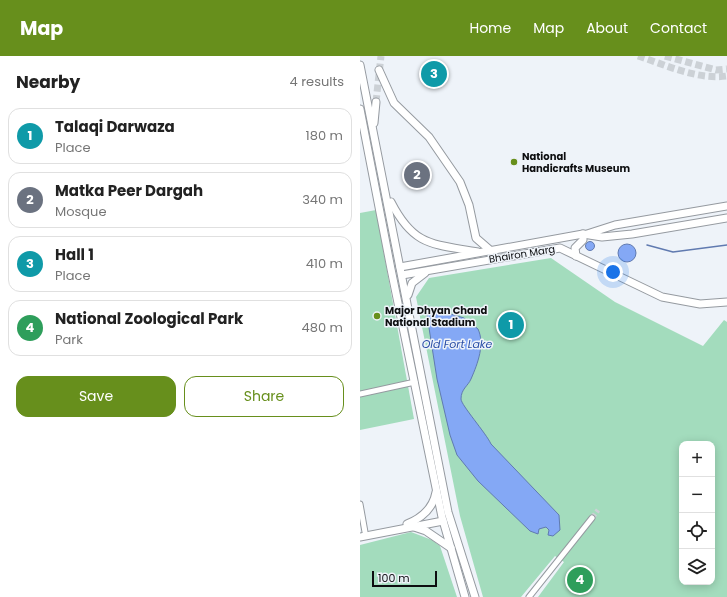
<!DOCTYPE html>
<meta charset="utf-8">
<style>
body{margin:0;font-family:Poppins,sans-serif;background:#f2f2f2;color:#222}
.controls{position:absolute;right:12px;bottom:12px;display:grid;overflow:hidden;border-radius:8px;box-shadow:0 2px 10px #0003}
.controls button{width:36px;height:36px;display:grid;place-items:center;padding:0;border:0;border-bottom:1px solid #e0e0e0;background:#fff;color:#222;font:20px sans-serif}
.scale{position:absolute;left:12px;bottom:10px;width:65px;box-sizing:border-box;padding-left:4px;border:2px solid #0d0e10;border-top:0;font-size:11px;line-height:14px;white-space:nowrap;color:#0d0e10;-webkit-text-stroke:3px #eef3f9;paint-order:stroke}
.you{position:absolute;left:253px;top:216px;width:14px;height:14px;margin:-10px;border:3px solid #fff;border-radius:50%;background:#1a73e8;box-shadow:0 0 0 6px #1a73e833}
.badge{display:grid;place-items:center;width:26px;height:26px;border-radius:50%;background:#678f1c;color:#fff;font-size:13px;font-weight:700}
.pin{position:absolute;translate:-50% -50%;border:2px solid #fff;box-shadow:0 1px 4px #0006}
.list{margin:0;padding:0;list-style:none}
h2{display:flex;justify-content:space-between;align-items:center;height:52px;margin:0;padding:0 16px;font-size:17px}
h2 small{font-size:13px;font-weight:400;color:#767676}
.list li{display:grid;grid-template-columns:26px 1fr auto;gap:12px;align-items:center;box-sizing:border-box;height:56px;margin:0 8px 8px;padding:0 8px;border:1px solid #e0e0e0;border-radius:12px}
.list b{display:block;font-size:15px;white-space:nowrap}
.list p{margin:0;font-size:13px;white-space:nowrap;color:#767676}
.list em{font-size:13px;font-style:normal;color:#767676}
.actions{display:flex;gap:8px;padding:12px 16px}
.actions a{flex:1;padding:9px 0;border:1px solid #678f1c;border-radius:12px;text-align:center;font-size:14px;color:#678f1c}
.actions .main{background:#678f1c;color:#fff}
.icon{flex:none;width:22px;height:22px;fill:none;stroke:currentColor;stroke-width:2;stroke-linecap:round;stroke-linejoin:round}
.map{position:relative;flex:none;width:367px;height:541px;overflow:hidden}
header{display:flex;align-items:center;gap:24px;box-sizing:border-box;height:56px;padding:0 20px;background:#678f1c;color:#fff}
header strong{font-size:19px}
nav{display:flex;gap:22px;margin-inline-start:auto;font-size:14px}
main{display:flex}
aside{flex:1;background:#fff}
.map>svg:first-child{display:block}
.green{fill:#a3dcbd;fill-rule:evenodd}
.water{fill:#84a8f5;stroke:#607ab0}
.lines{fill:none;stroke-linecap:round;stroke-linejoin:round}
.stream{stroke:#607ab0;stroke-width:1.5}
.minor-tunnel{stroke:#ccd1d6;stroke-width:5;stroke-dasharray:5 2.5;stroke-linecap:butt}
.secondary-tunnel{stroke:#ccd1d6;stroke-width:7;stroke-dasharray:7 3.5;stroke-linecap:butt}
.minor-casing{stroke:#959aa0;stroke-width:7}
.secondary-casing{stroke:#959aa0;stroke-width:9}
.minor{stroke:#fff;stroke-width:5}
.secondary{stroke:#fff;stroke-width:7}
.poi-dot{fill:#678f1c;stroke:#eef3f9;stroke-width:1.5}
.labels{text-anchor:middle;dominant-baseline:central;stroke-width:3;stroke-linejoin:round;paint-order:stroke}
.poi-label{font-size:10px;font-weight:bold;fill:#0d0e10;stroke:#eef3f9;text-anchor:start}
.street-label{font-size:10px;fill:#0d0e10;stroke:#eef3f9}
.water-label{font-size:11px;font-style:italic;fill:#2a4ea7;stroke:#eef3f9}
</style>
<header>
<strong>Map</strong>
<nav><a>Home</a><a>Map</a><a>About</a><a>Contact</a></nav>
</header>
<main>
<aside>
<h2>Nearby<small>4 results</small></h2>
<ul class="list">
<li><span class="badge" style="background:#0f9aa8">1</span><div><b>Talaqi Darwaza</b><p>Place</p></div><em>180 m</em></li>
<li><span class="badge" style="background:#6b7280">2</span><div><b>Matka Peer Dargah</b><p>Mosque</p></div><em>340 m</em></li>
<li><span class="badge" style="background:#0f9aa8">3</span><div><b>Hall 1</b><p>Place</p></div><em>410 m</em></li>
<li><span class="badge" style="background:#2e9e5b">4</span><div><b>National Zoological Park</b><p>Park</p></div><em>480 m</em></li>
</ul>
<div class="actions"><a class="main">Save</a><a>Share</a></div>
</aside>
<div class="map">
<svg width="367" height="541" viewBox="0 0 367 541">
<rect width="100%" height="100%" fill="#eef3f9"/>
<g class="green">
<path d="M16,154L54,363L0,374V157Z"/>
<path d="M191,202L255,246L343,290L364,264L367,266V541H178L204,506L195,500L161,541H123L100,460L56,241L69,222ZM322,388H352V526H322Z"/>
<path d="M51,476L72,484L80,490L97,541H0V489Z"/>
</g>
<g class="water">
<circle cx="230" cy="190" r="4.5"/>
<circle cx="267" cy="197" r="9"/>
<path d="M77,254L104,262L118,273C125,288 118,307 111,323C108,330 101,333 101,343C101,349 126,377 131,388L199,459L200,474L193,480L188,479L189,474L186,471L179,473L178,478L170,475L118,425L97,399L90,379L77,323L67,259Z"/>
</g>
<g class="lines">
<path class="stream" d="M287,189L313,196L367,189"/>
<path class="minor-tunnel" d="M232,462L238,454"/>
<g class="secondary-tunnel">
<path d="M278,0C306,9 337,24 367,20"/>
<path d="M305,0L356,14L367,13"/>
<path d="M16,46L21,0"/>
</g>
<defs>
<g id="minor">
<path d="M0,338L55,326"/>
<path d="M0,448L5,476"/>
<path d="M169,541L232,462"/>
</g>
<g id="secondary">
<path d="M0,9L88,456L115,541"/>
<path d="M19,14L34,47L69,81L100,126L109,149L116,182L131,195"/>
<path d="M0,53L31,213L82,461L105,541"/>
<path d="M14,67L16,46"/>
<path d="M31,146C54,191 73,188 118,196"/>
<path d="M227,178L255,169L367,150"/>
<path d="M216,200L215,192L223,184V178"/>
<path d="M40,211L223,178L242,181L272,178L367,162"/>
<path d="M42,219L200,192L302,241L340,248L367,246"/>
<path d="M48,239L52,227L65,217"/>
<path d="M47,468C62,462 73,453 76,436"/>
<path d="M54,471L66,475L91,492"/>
<path d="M0,481L83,465"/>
</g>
</defs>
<use href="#minor" class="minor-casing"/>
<use href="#secondary" class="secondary-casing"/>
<use href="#minor" class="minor"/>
<use href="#secondary" class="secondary"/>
</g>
<g class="poi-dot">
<circle cx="154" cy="106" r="4"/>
<circle cx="17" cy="260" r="4"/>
</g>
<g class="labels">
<g class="poi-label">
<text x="162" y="100">National<tspan x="162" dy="12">Handicrafts Museum</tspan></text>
<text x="25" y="254">Major Dhyan Chand<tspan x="25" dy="12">National Stadium</tspan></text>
</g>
<g class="street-label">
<text transform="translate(162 198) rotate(-9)">Bhairon Marg</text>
</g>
<g class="water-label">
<text x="97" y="288">Old Fort Lake</text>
</g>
</g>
</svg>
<div class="controls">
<button>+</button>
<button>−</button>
<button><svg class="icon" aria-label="locate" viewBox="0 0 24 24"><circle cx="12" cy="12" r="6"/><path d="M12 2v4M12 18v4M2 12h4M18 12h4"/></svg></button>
<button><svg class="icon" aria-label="layers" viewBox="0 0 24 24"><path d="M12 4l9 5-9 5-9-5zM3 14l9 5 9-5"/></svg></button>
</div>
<div class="scale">100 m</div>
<div class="you"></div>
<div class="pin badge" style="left:151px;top:269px;background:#0f9aa8">1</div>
<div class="pin badge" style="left:57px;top:119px;background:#6b7280">2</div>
<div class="pin badge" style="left:74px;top:18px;background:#0f9aa8">3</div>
<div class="pin badge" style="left:220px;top:524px;background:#2e9e5b">4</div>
</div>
</main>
